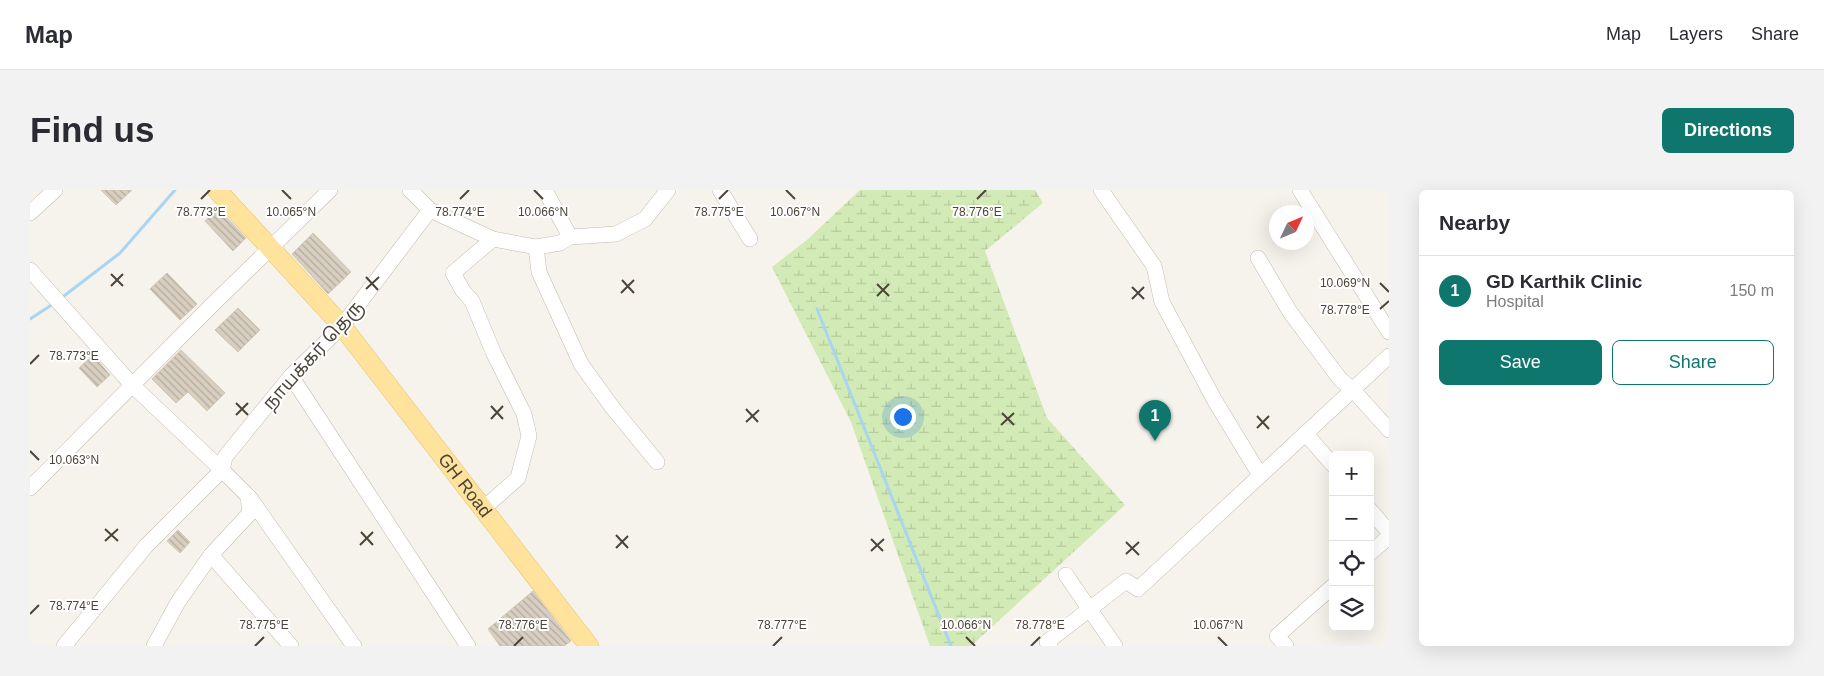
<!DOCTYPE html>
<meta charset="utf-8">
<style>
body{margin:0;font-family:Helvetica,"Noto Sans Tamil",sans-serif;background:#f2f2f3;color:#2b2b33}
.controls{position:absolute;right:15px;bottom:15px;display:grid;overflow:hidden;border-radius:8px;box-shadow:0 5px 20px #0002}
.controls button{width:45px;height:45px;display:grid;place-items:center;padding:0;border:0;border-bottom:1px solid #e1e1e2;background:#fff;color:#2b2b33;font:25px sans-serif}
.compass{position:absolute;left:1239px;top:15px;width:45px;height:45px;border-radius:50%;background:#fff;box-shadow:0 5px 20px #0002;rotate:46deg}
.you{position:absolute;left:872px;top:226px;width:18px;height:18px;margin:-12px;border:4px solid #fff;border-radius:50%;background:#1a73e8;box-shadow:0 0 0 8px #1a73e833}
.badge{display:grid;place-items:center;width:32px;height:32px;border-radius:50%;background:#0f766e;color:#fff;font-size:16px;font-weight:700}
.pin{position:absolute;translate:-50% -41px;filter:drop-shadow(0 1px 2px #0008)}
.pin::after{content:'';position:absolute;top:26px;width:18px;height:15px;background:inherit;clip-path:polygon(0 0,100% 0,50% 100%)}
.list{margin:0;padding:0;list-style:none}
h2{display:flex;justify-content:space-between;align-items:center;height:65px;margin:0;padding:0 20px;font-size:21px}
h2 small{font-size:16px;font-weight:400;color:#7c7c81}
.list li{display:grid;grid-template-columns:32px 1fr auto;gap:15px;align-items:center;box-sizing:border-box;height:70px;padding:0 20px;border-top:1px solid #e1e1e2}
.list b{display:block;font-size:19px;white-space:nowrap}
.list p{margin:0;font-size:16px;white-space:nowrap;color:#7c7c81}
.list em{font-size:16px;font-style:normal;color:#7c7c81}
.actions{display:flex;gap:10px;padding:15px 20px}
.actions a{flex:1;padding:11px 0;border:1px solid #0f766e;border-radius:8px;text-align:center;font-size:18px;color:#0f766e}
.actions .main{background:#0f766e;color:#fff}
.icon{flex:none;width:28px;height:28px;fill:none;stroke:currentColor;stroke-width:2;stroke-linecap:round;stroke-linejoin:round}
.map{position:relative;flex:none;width:1359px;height:456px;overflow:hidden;border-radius:8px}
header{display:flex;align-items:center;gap:30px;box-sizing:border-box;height:70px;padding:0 25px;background:#fff;border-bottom:1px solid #e1e1e2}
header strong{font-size:24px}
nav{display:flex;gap:28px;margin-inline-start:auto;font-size:18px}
.intro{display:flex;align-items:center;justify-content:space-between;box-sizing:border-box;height:120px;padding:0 30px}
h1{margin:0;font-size:35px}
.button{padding:12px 22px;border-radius:8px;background:#0f766e;color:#fff;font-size:18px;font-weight:700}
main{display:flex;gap:30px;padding:0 30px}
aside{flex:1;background:#fff;border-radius:8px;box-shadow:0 5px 20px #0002}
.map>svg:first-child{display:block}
.wetland{fill:url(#wetland-marsh)}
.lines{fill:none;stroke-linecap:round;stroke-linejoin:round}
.stream{stroke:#a9d4f2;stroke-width:3}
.building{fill:url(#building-back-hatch);stroke:#d3c7b4}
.minor-casing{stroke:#c2bbae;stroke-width:16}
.major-casing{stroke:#e6c16a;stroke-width:20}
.minor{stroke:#fff;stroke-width:15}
.major{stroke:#ffe39c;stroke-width:19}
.ticks{fill:none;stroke:#4b4439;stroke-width:2}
.labels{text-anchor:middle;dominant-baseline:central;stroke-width:4;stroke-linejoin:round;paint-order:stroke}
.street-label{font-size:18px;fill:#4b4439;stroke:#fff}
.ticks-label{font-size:12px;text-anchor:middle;fill:#4b4439;stroke:#fff;stroke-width:4;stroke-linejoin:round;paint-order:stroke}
</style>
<header>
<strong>Map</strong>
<nav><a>Map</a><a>Layers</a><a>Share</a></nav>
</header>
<div class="intro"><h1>Find us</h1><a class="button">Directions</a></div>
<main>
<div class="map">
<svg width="1359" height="456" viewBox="0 0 1359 456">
<defs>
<pattern id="wetland-marsh" width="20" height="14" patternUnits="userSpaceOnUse" patternTransform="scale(1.25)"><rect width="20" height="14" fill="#d2eab5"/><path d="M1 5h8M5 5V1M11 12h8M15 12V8" fill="none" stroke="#b6ca9c"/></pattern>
<pattern id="building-back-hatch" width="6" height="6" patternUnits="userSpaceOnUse" patternTransform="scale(1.25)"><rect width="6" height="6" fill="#d8cfc1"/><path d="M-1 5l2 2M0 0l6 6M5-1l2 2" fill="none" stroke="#b1aa9e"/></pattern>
</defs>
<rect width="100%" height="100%" fill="#f6f3ec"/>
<path class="wetland" d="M830,0H1005L1013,13L955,61L1017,228L1095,315L941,456H900L821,232L742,77L778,49Z"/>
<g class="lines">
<g class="stream">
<path d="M30,109L90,63L145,0"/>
<path d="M787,119L921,456"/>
<path d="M0,129L23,114"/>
</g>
</g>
<g class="building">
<path d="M71,0H102L86,15Z"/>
<path d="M188,18L216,48L203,61L175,31Z"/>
<path d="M283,43L321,82L298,104L262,64Z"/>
<path d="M137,83L167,114L150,130L120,99Z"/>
<path d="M208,118L230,140L208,162L185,140Z"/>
<path d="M151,160L195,203L177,221L158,202L146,213L122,189Z"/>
<path d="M63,165L80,185L67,197L49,178Z"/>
<path d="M148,340L160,352L150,363L137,351Z"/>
<path d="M503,401L541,451L534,456H470L458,439Z"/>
</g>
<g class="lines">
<defs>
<g id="minor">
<path d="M380,0L400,20L463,49L423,83L433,101L442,111L464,164L494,224L499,246L488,288L454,318"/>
<path d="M515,0L540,47"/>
<path d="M690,0L720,49"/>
<path d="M1071,0L1124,76L1132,112L1139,125L1185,211L1230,285"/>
<path d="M1270,0L1359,142"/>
<path d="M0,23L25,0"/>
<path d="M463,49L506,57L530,53L540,47L586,44L615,29L638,0"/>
<path d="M506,57L509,82L551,174L582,217L627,272"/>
<path d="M1228,68L1260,122L1310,189L1323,200L1359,240"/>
<path d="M0,80L103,196L192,280L116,356L34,456"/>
<path d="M261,186L438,456"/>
<path d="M1276,244L1303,275"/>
<path d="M0,298L183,114L300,0"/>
<path d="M220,308L324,456"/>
<path d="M1340,320L1359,342"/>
<path d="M1340,363L1359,347"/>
<path d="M181,365L261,456"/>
<path d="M1036,385L1085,456"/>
<path d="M124,456L148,412L181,365L220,323L218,306L192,280L195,267L261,186L312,136L400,20"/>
<path d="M1020,456L1017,452L1096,391L1108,399L1359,166"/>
<path d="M1256,456L1247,446L1303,396"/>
</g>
<g id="major">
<path id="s1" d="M187,0L312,136L559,456"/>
</g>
</defs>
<use href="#minor" class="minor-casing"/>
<use href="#major" class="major-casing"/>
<use href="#minor" class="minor"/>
<use href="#major" class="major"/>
</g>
<path class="ticks" d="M252,0L261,9M504,0L513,9M756,0L765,9M171,9L180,0M430,9L439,0M689,9L698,0M947,9L956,0M81,84L93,96M336,87L348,100M592,90L604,103M1350,93L1359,102M847,94L859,106M81,96L93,84M1102,97L1114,109M336,99L349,87M591,103L604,90M847,106L859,94M1102,109L1114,97M1350,119L1359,111M0,174L9,165M206,213L218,225M461,216L473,229M716,219L728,232M972,223L984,235M206,225L218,213M1227,226L1239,239M461,229L473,216M716,232L729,220M971,235L984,223M1227,238L1239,226M0,261L9,270M75,339L88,351M331,342L343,355M586,345L598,358M841,349L853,361M75,351L88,339M1096,352L1109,365M330,355L343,342M586,358L598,346M841,361L854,349M1096,364L1109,352M0,424L9,415M936,447L945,456M1188,447L1197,456M225,456L234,447M484,456L493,447M743,456L752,447M1001,456L1010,447"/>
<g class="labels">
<g class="street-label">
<text transform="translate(283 165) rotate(-48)">நாயக்கர் தெரு</text>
<text stroke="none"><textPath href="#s1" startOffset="386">GH Road</textPath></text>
</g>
</g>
<g class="ticks-label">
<text x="171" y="26">78.773°E</text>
<text x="430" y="26">78.774°E</text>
<text x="689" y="26">78.775°E</text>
<text x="947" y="26">78.776°E</text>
<text x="261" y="26">10.065°N</text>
<text x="513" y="26">10.066°N</text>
<text x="765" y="26">10.067°N</text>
<text x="1315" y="97">10.069°N</text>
<text x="1315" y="124">78.778°E</text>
<text x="44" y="170">78.773°E</text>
<text x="44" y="274">10.063°N</text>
<text x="44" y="420">78.774°E</text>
<text x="936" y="439">10.066°N</text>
<text x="1188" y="439">10.067°N</text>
<text x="234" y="439">78.775°E</text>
<text x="493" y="439">78.776°E</text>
<text x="752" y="439">78.777°E</text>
<text x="1010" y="439">78.778°E</text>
</g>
</svg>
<div class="controls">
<button>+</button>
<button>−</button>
<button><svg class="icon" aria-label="locate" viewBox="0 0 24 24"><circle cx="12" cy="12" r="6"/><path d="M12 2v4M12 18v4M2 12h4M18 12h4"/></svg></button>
<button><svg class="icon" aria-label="layers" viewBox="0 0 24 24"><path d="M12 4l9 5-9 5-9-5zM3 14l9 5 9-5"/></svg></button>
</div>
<svg class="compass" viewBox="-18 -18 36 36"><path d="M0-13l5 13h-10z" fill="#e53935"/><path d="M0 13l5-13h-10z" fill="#7c7c81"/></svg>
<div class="you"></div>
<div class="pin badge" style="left:1125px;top:251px">1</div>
</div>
<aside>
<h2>Nearby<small></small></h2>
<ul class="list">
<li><span class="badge">1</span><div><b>GD Karthik Clinic</b><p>Hospital</p></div><em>150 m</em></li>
</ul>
<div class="actions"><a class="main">Save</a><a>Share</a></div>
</aside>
</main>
